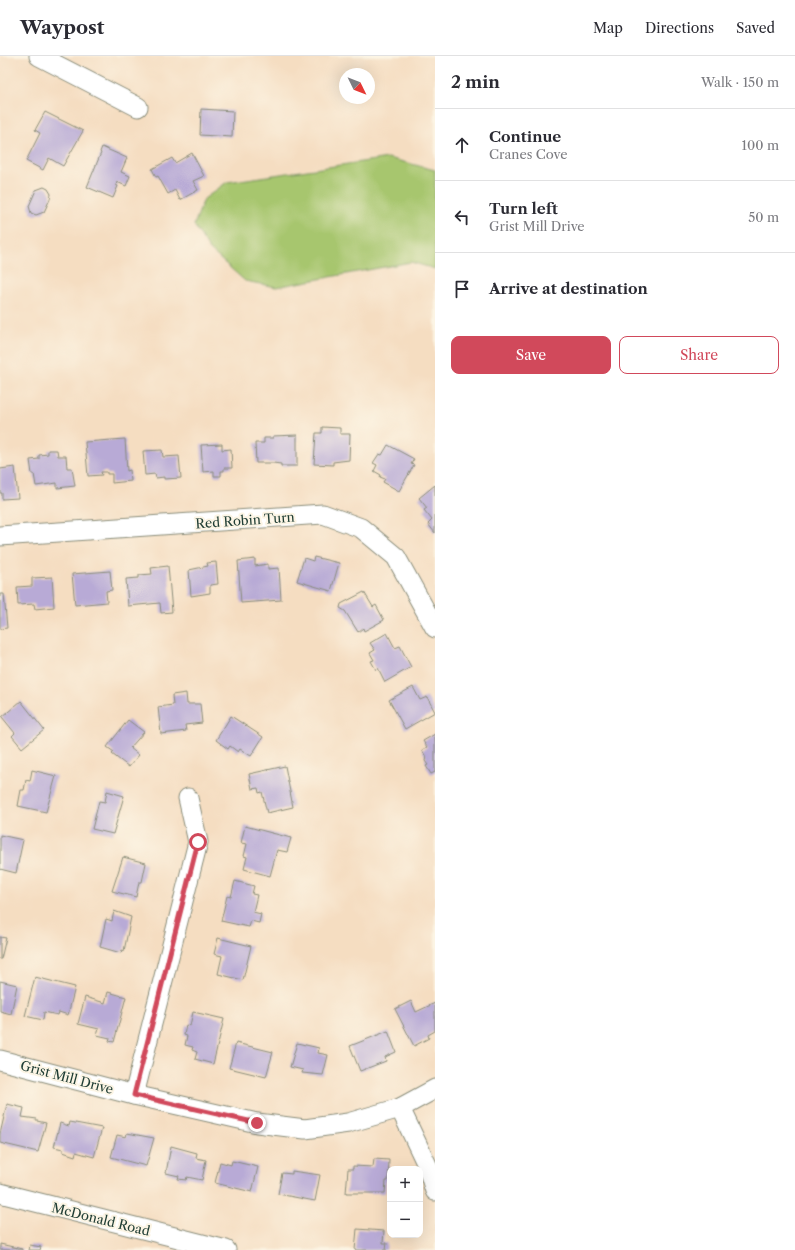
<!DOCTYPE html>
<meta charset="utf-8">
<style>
body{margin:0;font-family:"Libre Caslon Text",serif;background:#f2f2f3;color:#2b2b33}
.controls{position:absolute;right:12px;bottom:12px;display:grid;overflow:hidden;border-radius:8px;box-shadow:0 4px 16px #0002}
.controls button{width:36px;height:36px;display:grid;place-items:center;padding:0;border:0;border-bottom:1px solid #e1e1e2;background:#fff;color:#2b2b33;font:20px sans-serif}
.compass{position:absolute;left:339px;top:12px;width:36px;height:36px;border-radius:50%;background:#fff;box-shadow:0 4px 16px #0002;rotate:133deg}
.stop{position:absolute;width:12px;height:12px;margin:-9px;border:3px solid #d1495b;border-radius:50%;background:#fff}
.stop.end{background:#d1495b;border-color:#fff;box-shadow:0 1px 4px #0008}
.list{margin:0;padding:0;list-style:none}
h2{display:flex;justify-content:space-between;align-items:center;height:52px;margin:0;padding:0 16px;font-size:17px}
h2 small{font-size:13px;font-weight:400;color:#7c7c81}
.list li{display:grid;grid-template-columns:26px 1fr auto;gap:12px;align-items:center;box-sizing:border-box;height:72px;padding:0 16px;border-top:1px solid #e1e1e2}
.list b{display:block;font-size:15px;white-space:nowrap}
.list p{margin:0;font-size:13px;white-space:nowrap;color:#7c7c81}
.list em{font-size:13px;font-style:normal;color:#7c7c81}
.actions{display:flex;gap:8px;padding:12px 16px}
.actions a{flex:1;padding:9px 0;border:1px solid #d1495b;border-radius:8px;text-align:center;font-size:14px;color:#d1495b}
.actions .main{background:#d1495b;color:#fff}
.icon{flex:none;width:22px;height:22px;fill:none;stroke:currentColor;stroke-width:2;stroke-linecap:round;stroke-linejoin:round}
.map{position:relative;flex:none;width:435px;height:1194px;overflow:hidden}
header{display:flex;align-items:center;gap:24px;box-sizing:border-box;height:56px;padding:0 20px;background:#fff;border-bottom:1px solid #e1e1e2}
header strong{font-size:19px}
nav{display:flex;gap:22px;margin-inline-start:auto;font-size:14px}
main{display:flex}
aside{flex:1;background:#fff}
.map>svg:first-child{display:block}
.green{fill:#a7c66e;stroke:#638251}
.building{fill:#b8aad6}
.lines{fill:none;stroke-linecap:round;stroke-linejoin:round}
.minor-casing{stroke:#8a8d7a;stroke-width:21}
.minor{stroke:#fff;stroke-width:19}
.route{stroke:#d1495b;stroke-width:5}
.labels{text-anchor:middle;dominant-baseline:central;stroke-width:4;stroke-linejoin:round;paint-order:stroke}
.street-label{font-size:13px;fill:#1f3d34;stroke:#fcf5e5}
</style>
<header>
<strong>Waypost</strong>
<nav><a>Map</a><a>Directions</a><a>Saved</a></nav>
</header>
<main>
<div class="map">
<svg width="435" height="1194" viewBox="0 0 435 1194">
<rect width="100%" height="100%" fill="#fcf5e5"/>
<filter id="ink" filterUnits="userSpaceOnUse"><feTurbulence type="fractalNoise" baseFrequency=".025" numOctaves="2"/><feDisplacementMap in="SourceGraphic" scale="8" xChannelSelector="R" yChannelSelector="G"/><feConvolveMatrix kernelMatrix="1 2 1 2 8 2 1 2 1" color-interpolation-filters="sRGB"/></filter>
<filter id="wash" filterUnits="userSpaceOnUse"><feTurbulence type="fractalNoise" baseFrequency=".012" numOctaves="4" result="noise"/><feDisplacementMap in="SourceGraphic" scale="16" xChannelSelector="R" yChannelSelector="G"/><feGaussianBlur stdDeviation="0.9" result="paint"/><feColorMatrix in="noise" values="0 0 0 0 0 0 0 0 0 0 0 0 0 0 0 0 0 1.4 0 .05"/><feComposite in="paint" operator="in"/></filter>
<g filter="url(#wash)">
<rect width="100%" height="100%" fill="#f5ddc1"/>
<path class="green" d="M388,102L435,114V213L411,206L276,231L245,225L209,193L194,169L204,143L227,126Z"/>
<g id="blocks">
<g class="building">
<path d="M201,53L233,55L232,81L200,79Z"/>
<path d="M45,56L83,75L63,110L49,102L43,114L26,105L40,77L35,74Z"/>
<path d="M102,91L127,102L121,116L130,120L126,130L117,126L116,129L118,130L113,142L87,131L101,97L100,96Z"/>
<path d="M192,97L204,120L193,125L198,134L180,144L175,134L168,138L158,120L156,121L152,113L172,102L175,107Z"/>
<path d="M44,131L48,133L51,138L50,143L44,156L36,159L31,157L29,150L36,134Z"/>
<path d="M322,371L340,372V378H350L349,404L333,406V409L314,408L316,377H322Z"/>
<path d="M297,379V410H281V408L273,407H256L255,387H264V382H273V380Z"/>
<path d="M125,383L127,415L130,414L131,425L112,427V418H107V416H101L102,419L88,420L85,386Z"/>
<path d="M222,388V394L231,393L232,412H224V415H221V420H214V415L203,416L201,389Z"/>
<path d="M388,389L414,403L411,408L414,409L399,435L383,426L385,423L380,421L381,419L374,415L377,409L373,407L379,398L382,399Z"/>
<path d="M48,394H57L58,400H66L67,412H72L75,430L57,432V427L36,430L34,418H32L30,404L39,403V399L48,398Z"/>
<path d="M162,394L163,401L179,400L181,422L164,423V421L156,422L155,418L145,419L143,395Z"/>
<path d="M15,411L18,442L2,443V437H0V413Z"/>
<path d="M435,429V477L428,468L432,464L424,454L427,452L419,442Z"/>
<path d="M314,501L339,507L331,535L297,525L304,502L313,505Z"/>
<path d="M255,503V510L268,508V513L279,512L281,544L241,547L238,505Z"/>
<path d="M216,506L218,528L210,529V537L191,540L189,514L208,510L207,507Z"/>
<path d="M168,510L172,556L161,557L160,547L128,550L126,523L139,522V519L152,518L151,512Z"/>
<path d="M110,515L112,534L106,535L107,546L75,549L72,518Z"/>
<path d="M52,521L54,551L35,553L34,548L18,549L17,531L32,530V522Z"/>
<path d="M364,536L373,551L376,549L384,564L364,575L363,572L358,576L345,555L340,552L341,548Z"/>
<path d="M0,538H4L7,572L0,573Z"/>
<path d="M387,577L395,592L400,590L411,611L385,626L378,612L376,614L371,605L374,604L370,597L375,594L370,587Z"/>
<path d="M413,631L420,644L427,641L435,656L405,673L389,644Z"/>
<path d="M186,637L187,648H200L202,667L185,669L186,675L161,678L158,651L173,649L172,639Z"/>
<path d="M21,645L44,674L22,692L12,680L15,677L2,661Z"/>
<path d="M231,660L263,681L251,700L240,693L238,696L230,690L228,693L216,684Z"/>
<path d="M128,664L144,676L130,692L139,699L129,711L112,698L114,696L107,691Z"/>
<path d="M435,678V716L431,718L426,710L428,709L425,705L426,701L422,694L427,691L423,685Z"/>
<path d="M285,710L293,751L267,757L262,736L259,737L258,732L252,733L249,718Z"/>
<path d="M32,714L56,720L46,756L18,750L21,734H24L26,724L30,725Z"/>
<path d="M107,735L124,740L113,778L92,773L99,745L105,746Z"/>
<path d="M245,770L291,782L287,796L277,794L270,820L244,813L247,801L244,800L247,788L241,787Z"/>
<path d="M0,779L23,784L16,817L0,813Z"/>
<path d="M123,801L146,807L142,826H139L136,841L112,835Z"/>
<path d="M235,825L254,830L252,838L257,839L253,856L261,858L259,867L251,865L249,871L221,865L227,840L231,841Z"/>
<path d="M114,855L131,861L124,895L122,894L121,897L100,891L106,863L112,865Z"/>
<path d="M0,881L6,882L1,903H0Z"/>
<path d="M218,882L251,890L243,924L218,918L222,900L214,898Z"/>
<path d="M35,921L75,931L68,959L59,956L58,959L44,956L43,964L25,960Z"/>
<path d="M0,925L17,929L11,958L0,955Z"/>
<path d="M108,936L126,941L114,986L109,985L110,982L97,979L99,973L78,968L85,941L105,947Z"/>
<path d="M411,945L416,956L435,947V975L428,979L429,982L414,990L395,953Z"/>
<path d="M193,956L224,963L213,1008L195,1003L197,996L192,994L193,991L185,989L187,980L184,979L186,969L190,970Z"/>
<path d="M388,975L396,996L385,1001L386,1005L360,1015L350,990Z"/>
<path d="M236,987L273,996L266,1021L229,1012Z"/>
<path d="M297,987L319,992L318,997L328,999L323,1019L302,1017L303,1014L290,1011Z"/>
<path d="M7,1048L24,1052L22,1061L37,1063V1065L46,1067L38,1096L0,1087V1078Z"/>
<path d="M70,1066L102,1072L94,1101L76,1096L75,1100L63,1096V1093L54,1091L60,1067L69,1070Z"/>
<path d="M127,1077L154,1082L146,1110L111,1101L117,1079L126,1081Z"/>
<path d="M171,1090L197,1097L196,1102L206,1104L202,1124L187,1121L186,1124L178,1123L179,1120L166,1117Z"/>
<path d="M374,1103L389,1104L388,1125H386L385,1137H346L348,1113H353V1110L373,1111Z"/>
<path d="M232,1105L258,1111L252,1136L215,1127L220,1106L231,1109Z"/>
<path d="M292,1115L320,1119L315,1145L278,1138L282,1117L292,1118Z"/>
<path d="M357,1173L384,1175L383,1187H387L386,1194H355Z"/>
<path d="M0,1188L22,1193V1194H0Z"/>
<path d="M30,1189L41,1191L40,1194H29Z"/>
</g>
</g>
</g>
<g filter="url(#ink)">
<use href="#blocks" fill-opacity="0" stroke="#8a8d7a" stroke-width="1"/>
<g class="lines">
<defs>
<g id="minor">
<path d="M39,0L138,51"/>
<path d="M0,480L323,458L361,472L396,501L435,572"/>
<path d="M0,1004L134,1039L257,1067L305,1073L348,1067L400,1052L435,1033"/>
<path d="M134,1039L198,786L188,742"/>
<path d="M400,1052L427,1109L435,1135"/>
<path d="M0,1137L226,1194"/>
</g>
</defs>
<use href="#minor" class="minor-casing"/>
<use href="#minor" class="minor"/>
</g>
</g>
<g class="lines" filter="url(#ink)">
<path class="route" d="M198,786L134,1039L257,1067"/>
</g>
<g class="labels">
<g class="street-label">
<text transform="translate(245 464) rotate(-4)">Red Robin Turn</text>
<text transform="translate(67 1021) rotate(15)">Grist Mill Drive</text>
<text transform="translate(101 1163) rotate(14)">McDonald Road</text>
</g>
</g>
</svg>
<div class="controls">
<button>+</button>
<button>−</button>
</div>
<svg class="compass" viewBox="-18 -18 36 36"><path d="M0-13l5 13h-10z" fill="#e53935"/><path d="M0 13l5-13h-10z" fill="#7c7c81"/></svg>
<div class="stop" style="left:198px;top:786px"></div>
<div class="stop end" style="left:257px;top:1067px"></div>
</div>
<aside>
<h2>2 min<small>Walk · 150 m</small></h2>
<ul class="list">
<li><svg class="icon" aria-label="ahead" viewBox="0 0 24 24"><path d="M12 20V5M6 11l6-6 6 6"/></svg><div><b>Continue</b><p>Cranes Cove</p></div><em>100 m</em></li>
<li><svg class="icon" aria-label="left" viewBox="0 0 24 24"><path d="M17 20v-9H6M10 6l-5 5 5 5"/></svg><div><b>Turn left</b><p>Grist Mill Drive</p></div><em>50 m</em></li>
<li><svg class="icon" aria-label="arrive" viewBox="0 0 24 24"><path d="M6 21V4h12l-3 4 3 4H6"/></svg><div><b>Arrive at destination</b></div></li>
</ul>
<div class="actions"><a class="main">Save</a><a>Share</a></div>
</aside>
</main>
